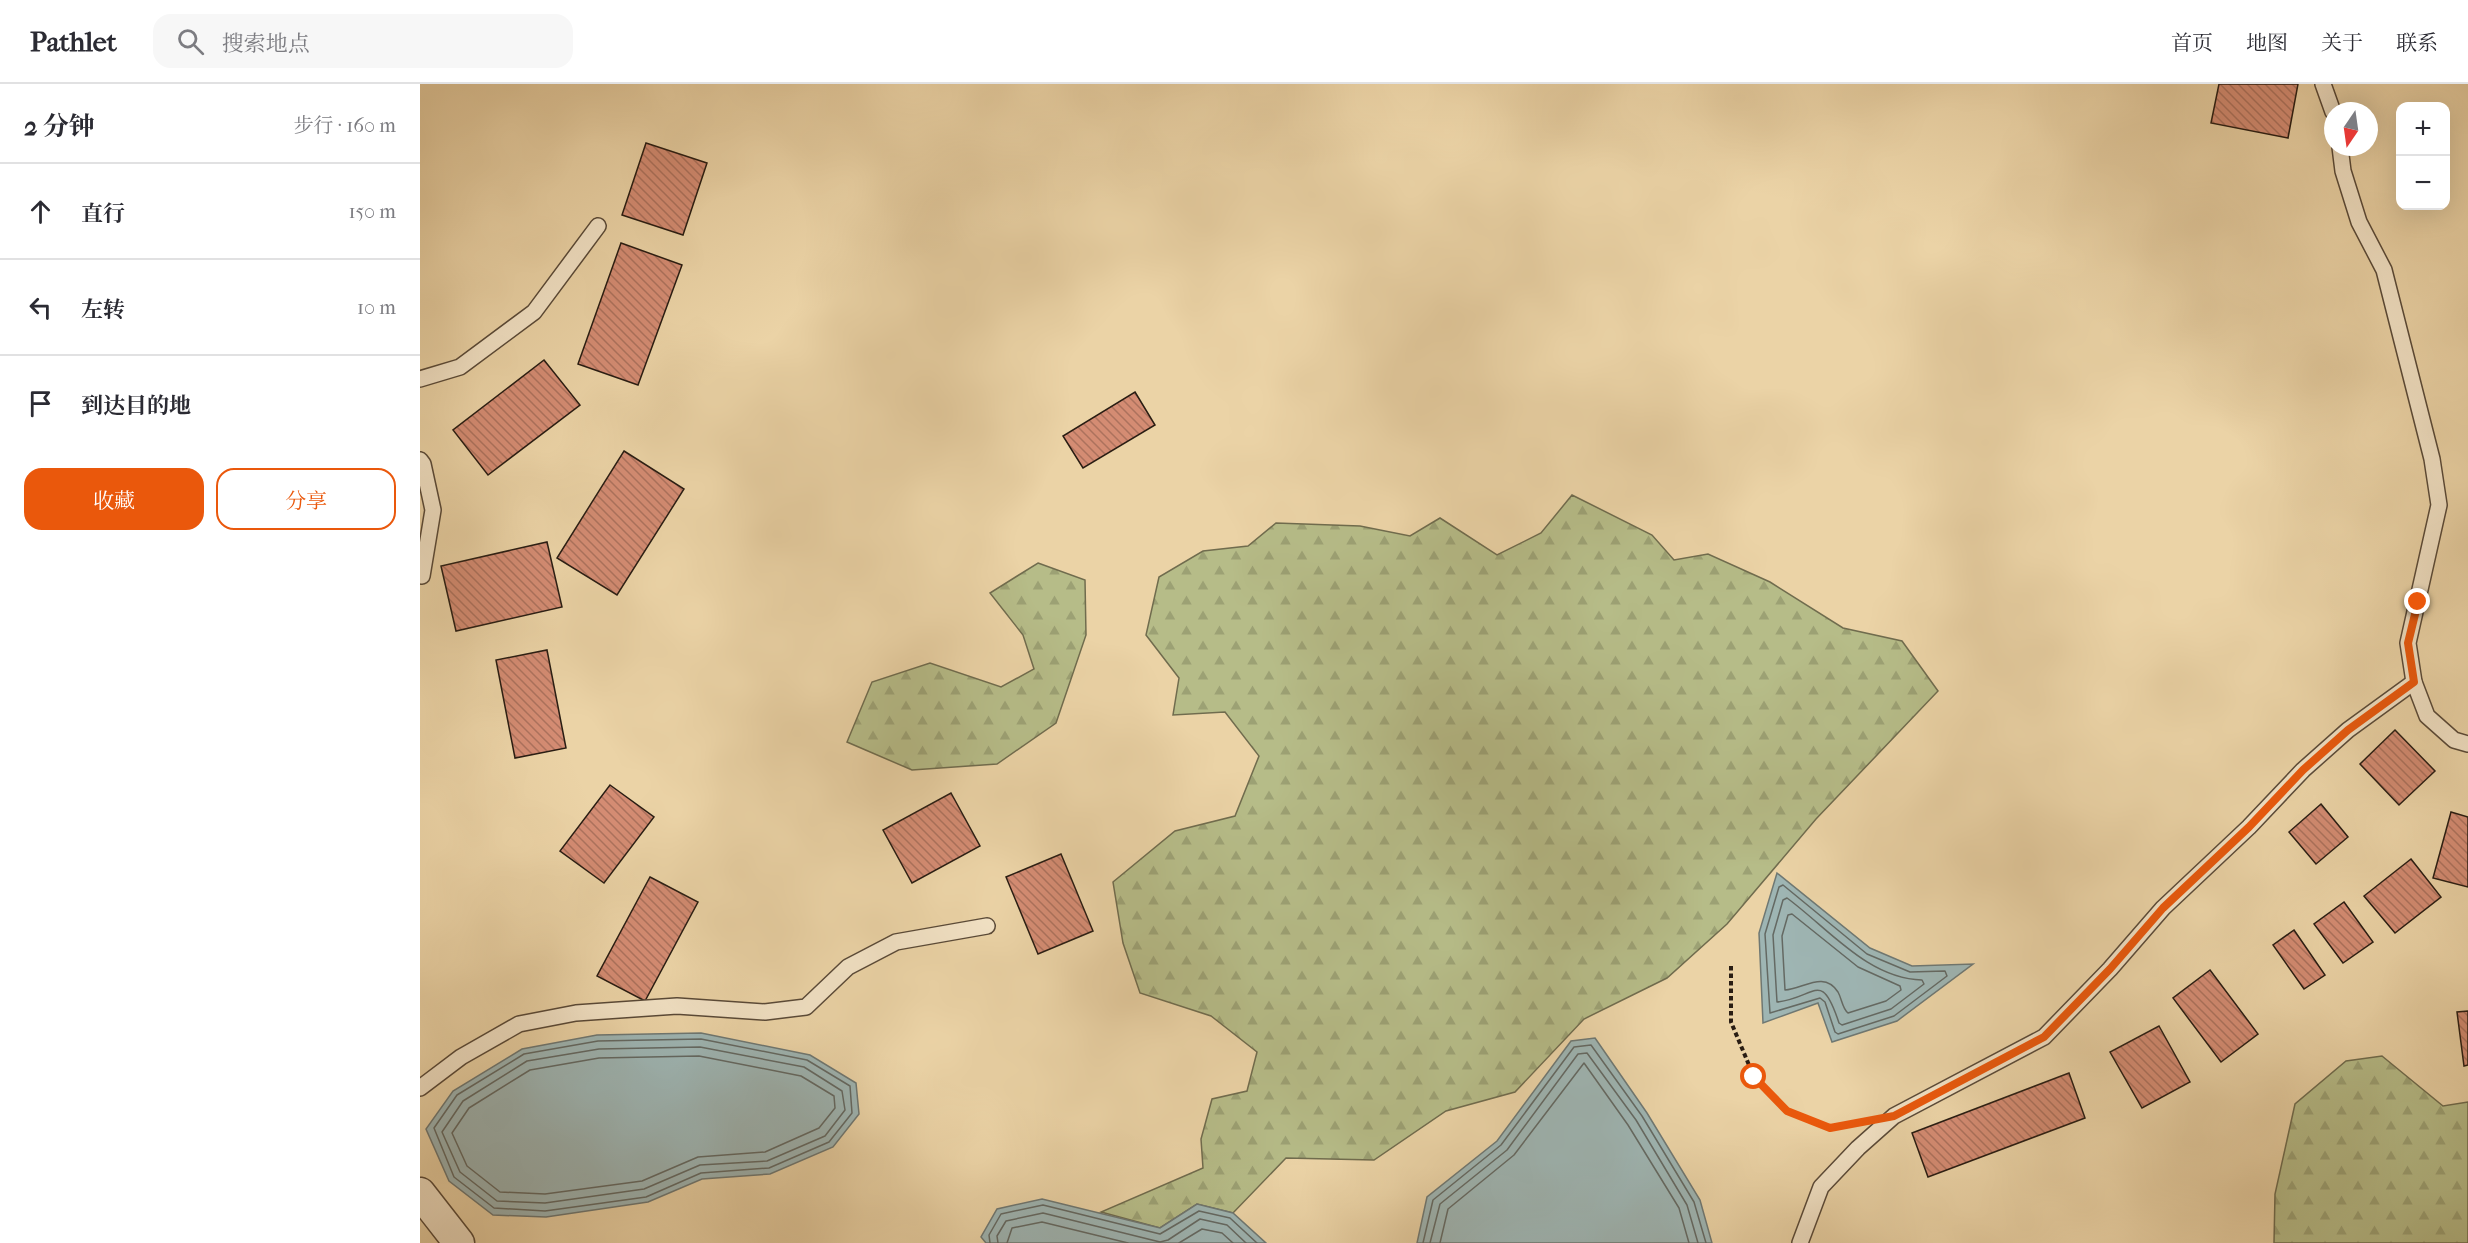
<!DOCTYPE html>
<html lang="zh">
<meta charset="utf-8">
<style>
body{margin:0;font-family:"IM FELL French Canon","Noto Serif SC",serif;background:#f7f7f7;color:#2b2b33}
.controls{position:absolute;right:18px;top:18px;display:grid;overflow:hidden;border-radius:12px;box-shadow:0 6px 24px #0002}
.controls button{width:54px;height:54px;display:grid;place-items:center;padding:0;border:0;border-bottom:2px solid #e1e1e2;background:#fff;color:#2b2b33;font:30px sans-serif}
.compass{position:absolute;left:1904px;top:18px;width:54px;height:54px;border-radius:50%;background:#fff;box-shadow:0 6px 24px #0002;rotate:193deg}
.stop{position:absolute;width:18px;height:18px;margin:-14px;border:4px solid #ea580c;border-radius:50%;background:#fff}
.stop.end{background:#ea580c;border-color:#fff;box-shadow:0 2px 6px #0008}
.list{margin:0;padding:0;list-style:none}
h2{display:flex;justify-content:space-between;align-items:center;height:78px;margin:0;padding:0 24px;font-size:26px}
h2 small{font-size:20px;font-weight:400;color:#7c7c81}
.list li{display:grid;grid-template-columns:39px 1fr auto;gap:18px;align-items:center;box-sizing:border-box;height:96px;padding:0 24px;border-top:2px solid #e1e1e2}
.list b{display:block;font-size:22px;white-space:nowrap}
.list em{font-size:20px;font-style:normal;color:#7c7c81}
.actions{display:flex;gap:12px;padding:18px 24px}
.actions a{flex:1;padding:14px 0;border:2px solid #ea580c;border-radius:18px;text-align:center;font-size:21px;color:#ea580c}
.actions .main{background:#ea580c;color:#fff}
.icon{flex:none;width:33px;height:33px;fill:none;stroke:currentColor;stroke-width:2;stroke-linecap:round;stroke-linejoin:round}
.map{position:relative;flex:none;width:2048px;height:1159px;overflow:hidden}
header{display:flex;align-items:center;gap:36px;box-sizing:border-box;height:84px;padding:0 30px;background:#fff;border-bottom:2px solid #e1e1e2}
header strong{font-size:28px}
nav{display:flex;gap:33px;margin-inline-start:auto;font-size:21px}
.search{width:420px;height:54px;background:#f7f7f7;display:flex;align-items:center;gap:15px;box-sizing:border-box;padding:0 21px;border-radius:18px;color:#7c7c81;font-size:22px}
main{display:flex}
aside{flex:1;background:#fff}
.map>svg:first-child{display:block}
.forest{fill:url(#forest-firs);stroke:#706c4e;stroke-width:1.5}
.water{fill:#9eb5b3;stroke:#6f7873;stroke-width:1.5}
.lines{fill:none;stroke-linecap:round;stroke-linejoin:round}
.shore{stroke:#646963;stroke-width:1.5}
.building{fill:url(#building-back-hatch);stroke:#291d13;stroke-width:1.5}
.lane-casing{stroke:#5a4a38;stroke-width:18}
.street-casing{stroke:#5a4a38;stroke-width:33}
.path{stroke:#291d13;stroke-width:4;stroke-dasharray:4.5 3;stroke-linecap:butt}
.lane{stroke:#f2e2c5;stroke-width:15}
.street{stroke:#f2e2c5;stroke-width:30}
.route{stroke:#ea580c;stroke-width:8}
</style>
<header>
<strong>Pathlet</strong>
<div class="search"><svg class="icon" aria-label="search" viewBox="0 0 24 24"><circle cx="10" cy="10" r="6"/><path d="M15 15l6 6"/></svg>搜索地点</div>
<nav><a>首页</a><a>地图</a><a>关于</a><a>联系</a></nav>
</header>
<main>
<aside>
<h2>2 分钟<small>步行 · 160 m</small></h2>
<ul class="list">
<li><svg class="icon" aria-label="ahead" viewBox="0 0 24 24"><path d="M12 20V5M6 11l6-6 6 6"/></svg><div><b>直行</b></div><em>150 m</em></li>
<li><svg class="icon" aria-label="left" viewBox="0 0 24 24"><path d="M17 20v-9H6M10 6l-5 5 5 5"/></svg><div><b>左转</b></div><em>10 m</em></li>
<li><svg class="icon" aria-label="arrive" viewBox="0 0 24 24"><path d="M6 21V4h12l-3 4 3 4H6"/></svg><div><b>到达目的地</b></div></li>
</ul>
<div class="actions"><a class="main">收藏</a><a>分享</a></div>
</aside>
<div class="map">
<svg width="2048" height="1159" viewBox="0 0 2048 1159">
<defs>
<pattern id="forest-firs" width="22" height="20" patternUnits="userSpaceOnUse" patternTransform="scale(1.5)"><rect width="22" height="20" fill="#b6bc88"/><path d="M5 1l3.5 6h-7zM16 11l3.5 6h-7z" fill="#9ca174"/></pattern>
<pattern id="building-back-hatch" width="6" height="6" patternUnits="userSpaceOnUse" patternTransform="scale(1.5)"><rect width="6" height="6" fill="#d48c73"/><path d="M-1 5l2 2M0 0l6 6M5-1l2 2" fill="none" stroke="#ac725d"/></pattern>
</defs>
<rect width="100%" height="100%" fill="#ebd3a6"/>
<filter id="stains"><feTurbulence type="fractalNoise" baseFrequency=".00333" numOctaves="4"/><feColorMatrix values="0 0 0 0 .2 0 0 0 0 .09 0 0 0 0 .02 0 0 0 .5 -.17"/></filter>
<radialGradient id="worn" r=".72"><stop offset=".6" stop-color="#630" stop-opacity="0"/><stop offset="1" stop-color="#630" stop-opacity=".3"/></radialGradient>
<g class="forest">
<path d="M1152,411L1232,451L1254,476L1288,470L1350,498L1423,544L1482,557L1518,607L1396,735L1307,840L1247,894L1164,935L1095,1008L1026,1027L954,1076L866,1074L813,1129L777,1120L740,1144L681,1128L783,1084L781,1055L792,1015L827,1007L837,968L791,932L720,909L703,859L693,798L755,747L815,732L839,672L805,628L753,631L759,594L726,551L739,493L783,467L828,462L856,439L940,442L990,452L1020,434L1077,471L1121,449Z"/>
<path d="M618,479L665,496L666,551L636,639L577,680L492,686L427,658L452,598L510,579L581,603L614,585L603,551L570,509Z"/>
<path d="M1962,972L2023,1022L2048,1018V1159H1854L1855,1110L1875,1020L1926,977Z"/>
</g>
<g class="water">
<path d="M1357,789L1450,864L1492,882L1553,880L1477,937L1412,958L1398,919L1343,939L1339,849Z"/>
<path d="M281,949L390,971L436,999L439,1030L413,1063L350,1090L282,1095L228,1118L126,1133L73,1131L29,1097L6,1045L33,1007L102,965L177,951Z"/>
<path d="M1175,954L1227,1029L1280,1116L1292,1159H997L1007,1113L1077,1057L1151,957Z"/>
<path d="M622,1115L740,1144L777,1120L813,1129L846,1159H566L561,1153L577,1125Z"/>
</g>
<g class="lines">
<g class="shore">
<path d="M1363,801L1447,870L1490,888L1525,887L1527,892L1474,932L1418,950L1415,948L1405,918L1400,914L1350,929L1345,850L1359,803Z"/>
<path d="M1367,814C1408,844 1448,895 1502,896L1504,900L1471,925L1422,941L1419,939C1401,884 1396,914 1357,918L1353,851L1363,816Z"/>
<path d="M1372,830L1438,883L1480,902L1481,906L1466,917L1428,929C1422,924 1422,915 1418,908C1404,886 1383,905 1365,906L1362,852L1368,831Z"/>
<path d="M281,955L387,976L430,1002L432,1029L409,1058L349,1084L281,1089L226,1113L125,1127L74,1124L34,1093L14,1044L37,1011L104,970L178,957Z"/>
<path d="M280,963L384,983L422,1007L425,1026L405,1052L347,1077L280,1081L224,1105L125,1119L77,1117L40,1088L22,1048L43,1017L107,977L179,965Z"/>
<path d="M279,972L381,992L414,1012L415,1024L399,1044L345,1068L278,1073L222,1097L125,1110L80,1108L47,1082L32,1049L49,1024L110,986L179,974Z"/>
<path d="M570,1159L569,1151L581,1130L623,1121L740,1150L779,1127L810,1134L837,1159"/>
<path d="M578,1159L577,1152L586,1137L623,1129L740,1158L748,1156L780,1135L807,1141L826,1159"/>
<path d="M587,1159L592,1144L622,1138L708,1159"/>
<path d="M759,1159L782,1145L802,1149L813,1159"/>
<path d="M1003,1159L1013,1116L1081,1061L1154,963L1171,961L1222,1032L1274,1118L1286,1159"/>
<path d="M1010,1159L1020,1120L1087,1066L1158,970L1167,969L1216,1036L1267,1121L1278,1159"/>
<path d="M1020,1159L1028,1125L1094,1071L1164,979L1208,1041L1259,1124L1269,1159"/>
</g>
</g>
<g class="building">
<path d="M1799,0H1878L1868,54L1791,39Z"/>
<path d="M226,59L287,79L263,151L202,131Z"/>
<path d="M201,159L262,181L218,301L158,280Z"/>
<path d="M124,276L160,321L68,391L33,346Z"/>
<path d="M715,308L735,341L663,384L643,352Z"/>
<path d="M204,367L264,405L197,511L137,474Z"/>
<path d="M127,458L142,523L36,547L21,482Z"/>
<path d="M127,566L146,664L95,674L76,576Z"/>
<path d="M1975,646L2015,687L1979,721L1940,680Z"/>
<path d="M190,701L234,733L184,799L140,767Z"/>
<path d="M531,709L560,762L492,799L463,746Z"/>
<path d="M1901,720L1928,753L1896,780L1869,748Z"/>
<path d="M2031,728L2048,733V803L2013,794Z"/>
<path d="M641,770L673,847L618,870L586,793Z"/>
<path d="M1991,775L2021,813L1975,849L1944,812Z"/>
<path d="M230,793L278,818L225,917L177,892Z"/>
<path d="M1924,818L1953,858L1923,879L1894,840Z"/>
<path d="M1874,846L1905,891L1884,905L1853,861Z"/>
<path d="M1790,886L1838,950L1801,978L1753,914Z"/>
<path d="M2048,927V981L2044,982L2037,928Z"/>
<path d="M1739,942L1770,998L1722,1024L1690,968Z"/>
<path d="M1649,989L1665,1034L1508,1093L1492,1049Z"/>
</g>
<g class="lines">
<defs>
<g id="lane">
<path d="M1903,0L1913,28"/>
<path d="M1920,63L1923,87L1939,138L1964,186L2012,375L2019,421L1988,559L1994,598L2007,632L2034,656L2048,660"/>
<path d="M0,295L40,283L114,228L178,142"/>
<path d="M0,376L3,380L13,426L2,492"/>
<path d="M0,1004L41,973L99,940L156,929L257,922L345,928L386,923L428,883L476,858L567,842"/>
<path d="M1380,1159L1401,1103L1438,1064L1474,1032L1624,953L1690,885L1743,824L1829,743L1883,686L1928,646L1994,598"/>
</g>
<path id="street" d="M0,1109L39,1159"/>
</defs>
<use href="#lane" class="lane-casing"/>
<use href="#street" class="street-casing"/>
<path class="path" d="M1311,882V938L1334,993L1367,1027L1410,1044L1420,1042"/>
<use href="#lane" class="lane"/>
<use href="#street" class="street"/>
</g>
<g class="lines">
<path class="route" d="M1334,993L1367,1027L1410,1044L1474,1032L1624,953L1690,885L1743,824L1829,743L1883,686L1928,646L1994,598L1988,559L1998,518"/>
</g>
<rect width="100%" height="100%" filter="url(#stains)"/>
<rect width="100%" height="100%" fill="url(#worn)"/>
</svg>
<div class="controls">
<button>+</button>
<button>−</button>
</div>
<svg class="compass" viewBox="-18 -18 36 36"><path d="M0-13l5 13h-10z" fill="#e53935"/><path d="M0 13l5-13h-10z" fill="#7c7c81"/></svg>
<div class="stop" style="left:1334px;top:993px"></div>
<div class="stop end" style="left:1998px;top:518px"></div>
</div>
</main>
